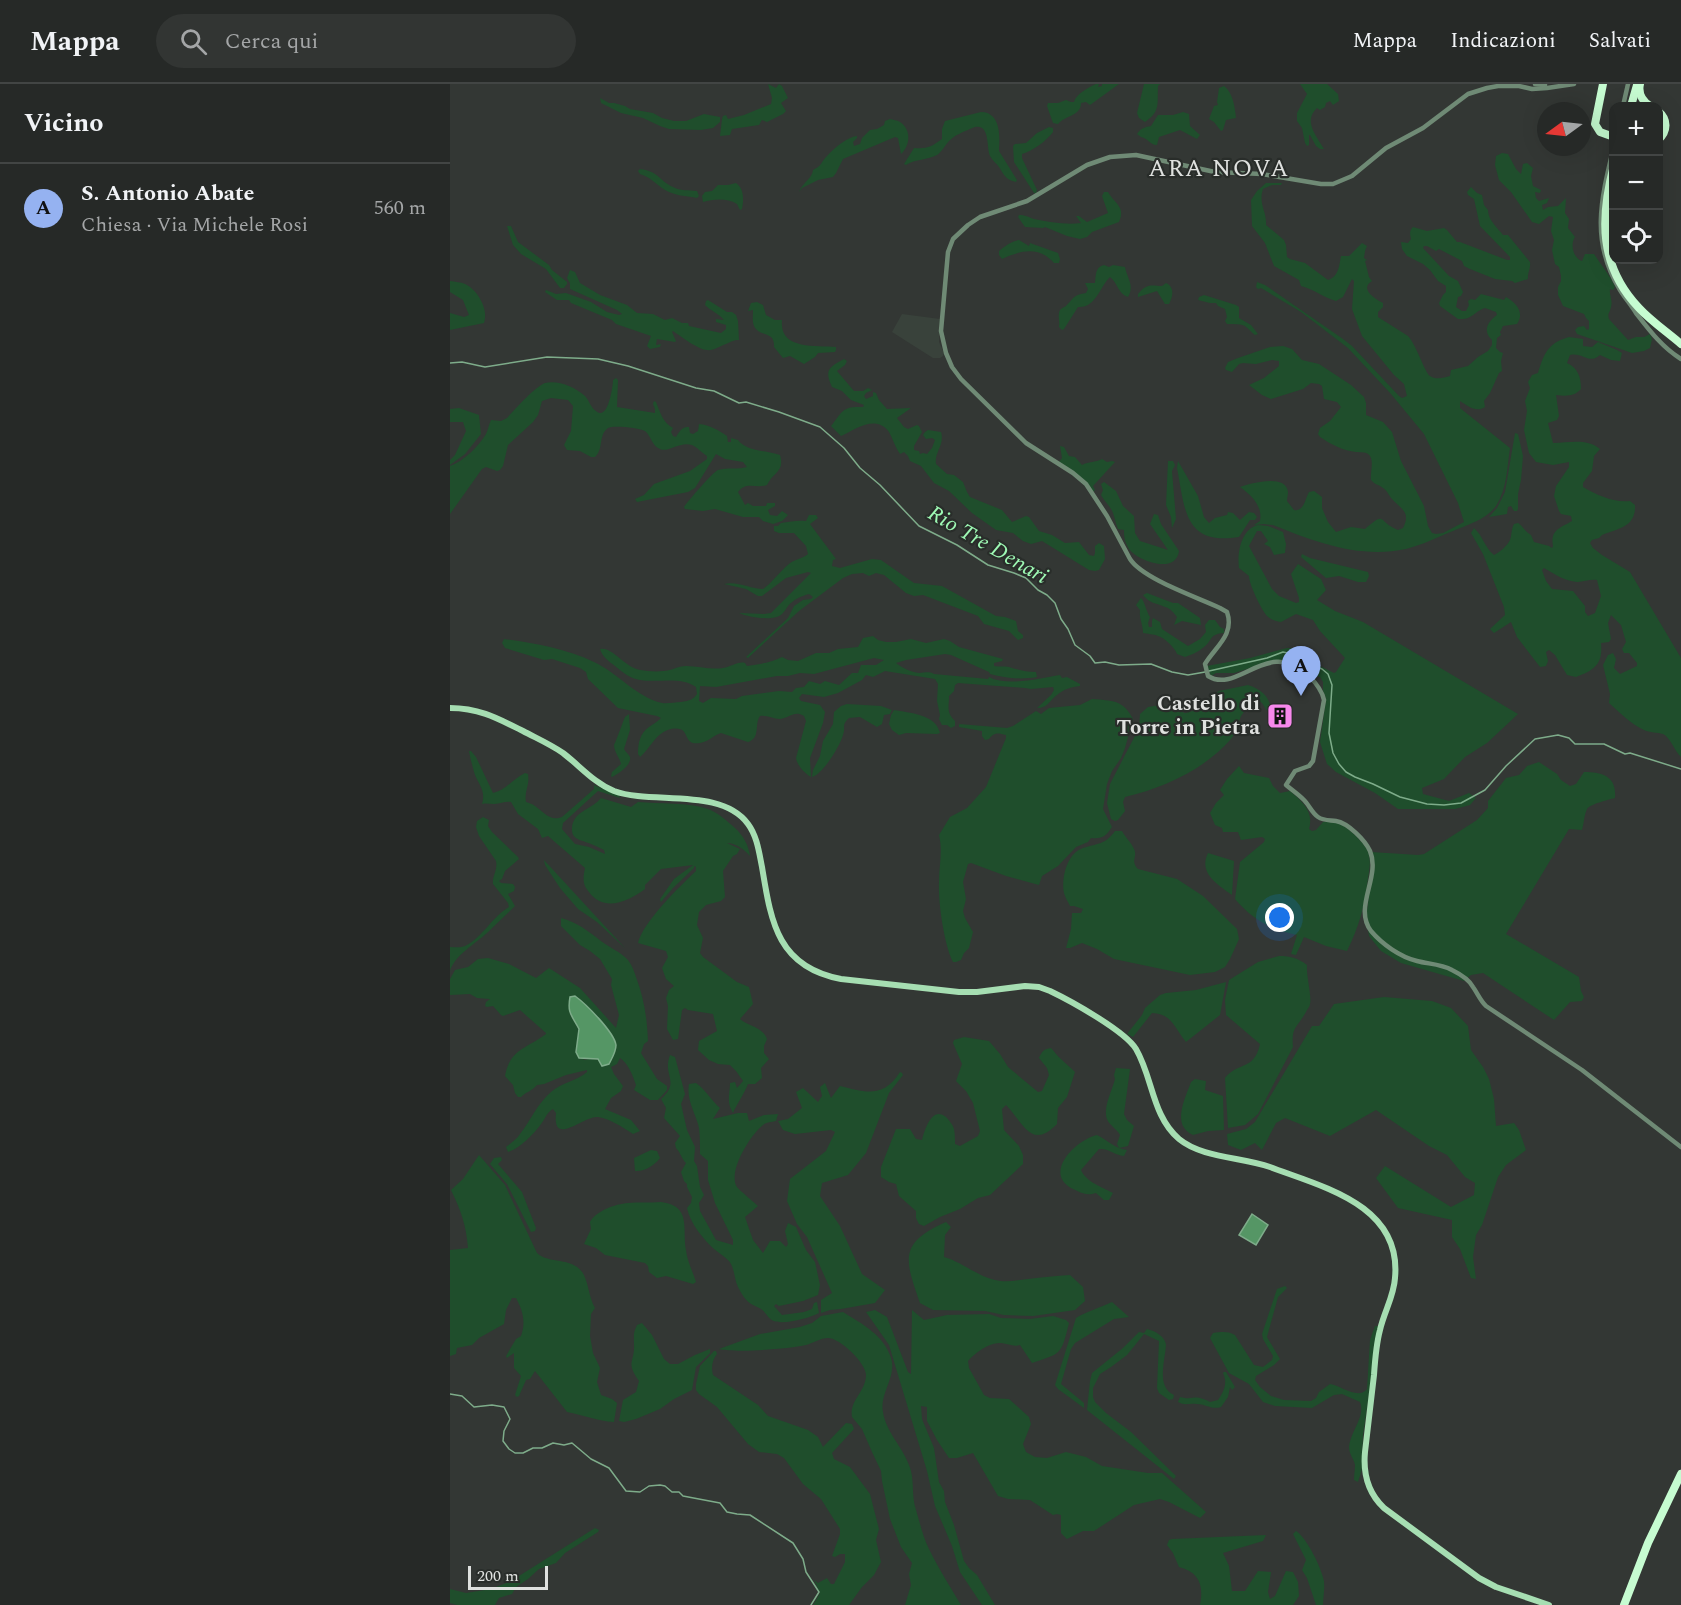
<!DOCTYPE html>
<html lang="it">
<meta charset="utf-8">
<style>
body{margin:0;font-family:Spectral,serif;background:#323533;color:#f1f3f6}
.controls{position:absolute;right:18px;top:18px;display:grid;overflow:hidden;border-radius:12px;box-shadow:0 6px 24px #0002}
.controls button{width:54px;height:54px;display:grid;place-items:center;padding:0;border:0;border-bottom:2px solid #424544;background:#262927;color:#f1f3f6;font:30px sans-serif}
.compass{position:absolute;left:1087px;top:18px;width:54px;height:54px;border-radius:50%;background:#262927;box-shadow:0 6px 24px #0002;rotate:255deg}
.scale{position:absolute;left:18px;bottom:15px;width:80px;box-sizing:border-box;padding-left:6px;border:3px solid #dfe1df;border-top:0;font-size:16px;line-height:21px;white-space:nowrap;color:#dfe1df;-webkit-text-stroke:4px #292d2a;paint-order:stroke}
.you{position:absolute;left:830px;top:834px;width:21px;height:21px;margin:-15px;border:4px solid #fff;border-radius:50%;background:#1a73e8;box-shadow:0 0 0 9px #1a73e833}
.badge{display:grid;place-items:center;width:39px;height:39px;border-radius:50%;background:#95b2f1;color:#111;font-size:20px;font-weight:700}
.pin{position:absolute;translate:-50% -50px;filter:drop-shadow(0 2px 3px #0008)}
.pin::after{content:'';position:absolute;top:32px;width:21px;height:18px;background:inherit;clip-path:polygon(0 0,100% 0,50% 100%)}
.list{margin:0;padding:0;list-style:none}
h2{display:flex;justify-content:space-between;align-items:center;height:78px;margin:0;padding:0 24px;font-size:26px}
h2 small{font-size:20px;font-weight:400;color:#a4a6a7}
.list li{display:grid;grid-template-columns:39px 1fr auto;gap:18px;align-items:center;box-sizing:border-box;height:90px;padding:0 24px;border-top:2px solid #424544}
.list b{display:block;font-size:22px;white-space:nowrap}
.list p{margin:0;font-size:20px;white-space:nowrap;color:#a4a6a7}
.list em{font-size:20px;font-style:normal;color:#a4a6a7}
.icon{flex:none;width:33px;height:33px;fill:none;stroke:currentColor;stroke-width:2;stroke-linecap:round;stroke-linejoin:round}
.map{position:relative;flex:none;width:1231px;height:1521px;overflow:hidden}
header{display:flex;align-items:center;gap:36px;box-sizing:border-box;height:84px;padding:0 30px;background:#262927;border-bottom:2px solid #424544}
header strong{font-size:28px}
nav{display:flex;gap:33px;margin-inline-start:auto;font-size:21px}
.search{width:420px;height:54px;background:#323533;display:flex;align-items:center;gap:15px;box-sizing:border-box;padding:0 21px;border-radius:33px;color:#a4a6a7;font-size:22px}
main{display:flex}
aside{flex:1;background:#262927}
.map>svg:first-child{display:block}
.built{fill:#39423b}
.green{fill:#1f4e2c;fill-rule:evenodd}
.water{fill:#559665;stroke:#7eac8a;stroke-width:1.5}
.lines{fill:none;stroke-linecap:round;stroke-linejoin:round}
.stream{stroke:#7eac8a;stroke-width:1.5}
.minor{stroke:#6f8a75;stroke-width:4.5}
.major{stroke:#a6deb2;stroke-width:6}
.highway{stroke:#c6fcd1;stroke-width:8}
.labels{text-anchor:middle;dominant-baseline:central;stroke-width:4.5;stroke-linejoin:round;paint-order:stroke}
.poi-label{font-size:21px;font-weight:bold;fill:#dfe1df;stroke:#292d2a;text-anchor:end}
.water-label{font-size:22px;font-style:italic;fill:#9ef9b4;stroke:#292d2a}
.quarter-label{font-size:24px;letter-spacing:1.5px;fill:#dfe1df;stroke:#292d2a}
</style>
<header>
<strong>Mappa</strong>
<div class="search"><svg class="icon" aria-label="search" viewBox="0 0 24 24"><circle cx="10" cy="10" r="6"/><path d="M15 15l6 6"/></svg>Cerca qui</div>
<nav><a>Mappa</a><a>Indicazioni</a><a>Salvati</a></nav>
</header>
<main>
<aside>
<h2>Vicino<small></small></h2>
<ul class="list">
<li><span class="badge">A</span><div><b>S. Antonio Abate</b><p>Chiesa · Via Michele Rosi</p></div><em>560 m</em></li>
</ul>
</aside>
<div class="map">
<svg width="1231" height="1521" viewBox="0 0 1231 1521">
<rect width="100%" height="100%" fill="#333734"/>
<path class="built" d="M452,230L490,235L489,258L494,269L493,272L490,274H483L442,248Z"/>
<g class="green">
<path d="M318,0L326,4L329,0L332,2L338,14L331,19L336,27L333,30L317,38L312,36L309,41L282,45L280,51L270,52L272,35L273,32L276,31L278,35L294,31L321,20L322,14Z"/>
<path d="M646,0H649L648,3L652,2V0H669L640,21L636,18L631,19C631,32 616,31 608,40L603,39L597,22L598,19H608L616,16L621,18H624C626,10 639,3 646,0Z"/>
<path d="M694,0H710L708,2C707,20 711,27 695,38L689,34L687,29Z"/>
<path d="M850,0H877L888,10L889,17L883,21L880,17L876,19L875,23L870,26L867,24C853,37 866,51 874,65H870L866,62L860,51H859V61L857,62L855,59L852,44L847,37V29L857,10Z"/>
<path d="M774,2C783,8 785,24 786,34L776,36L773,46L771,47L764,38L759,35L764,22L768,21L767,18L769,4Z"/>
<path d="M150,14L159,19H164L175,22L180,25L203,29L212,34L224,37H236L254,30L270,33V38L263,44L251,46L219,45L210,42L193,34L171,29L151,19Z"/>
<path d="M531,28C551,28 550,53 549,67L567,96L566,98C556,96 554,91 549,83C547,80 542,76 540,72C536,63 541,35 520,45C513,48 505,51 499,57C495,61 492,68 487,71C478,76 465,75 456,81L454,80L464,64C477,65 481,63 492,55V45L495,37Z"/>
<path d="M733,28L739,30L740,42L750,51L747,55L730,46L709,53L707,61C700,61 698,54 691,53L687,50C691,44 695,43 701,42L708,31H723Z"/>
<path d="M440,35C443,36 447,36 450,38C462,46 460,62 451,70L448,54L445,53L393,75L386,89L383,93L368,96L352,104L349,108C352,99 362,95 363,86C373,81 370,79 377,72C384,64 397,53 407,52V54L403,58L404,62L410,60L412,54L420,46L427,45L434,41L435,37Z"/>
<path d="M599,43L603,44V48C596,57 583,67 572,70V74L587,106L586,109H584L564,78L563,62L565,60L576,59L587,49Z"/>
<path d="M1052,69L1058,70L1066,85L1071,90L1073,80L1077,79L1083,84L1081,92L1083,102L1091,106L1090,109L1085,108L1086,114L1089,117L1099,114L1097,119L1092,121L1093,126L1098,123L1108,122L1116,114L1115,129L1119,135L1118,144L1125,153C1120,160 1123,174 1132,177L1135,170H1144C1152,182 1159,190 1165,203L1163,206L1160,205C1159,211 1163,217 1161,223C1160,229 1157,229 1159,235L1178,256L1186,253H1194L1200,250L1202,255L1200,264L1194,267L1182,269L1127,250L1125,246L1128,243L1134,242L1137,246L1139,245V237L1136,234L1134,230L1113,222L1108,211V203L1111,197V192L1109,183L1105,180L1102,166L1104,156L1101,147L1103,133L1099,132L1089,140L1082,138L1061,108L1049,96L1045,81L1046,72Z"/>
<path d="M190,85C210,88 208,96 223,103C230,107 239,106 247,107L249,112L247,114C237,112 228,112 219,108C208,103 203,94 190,90L188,87Z"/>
<path d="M286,99C294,104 294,116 292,125L290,126L287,120C277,114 264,115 253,118L252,112L255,108L262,107L268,101H278Z"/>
<path d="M816,99H832L831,101H822L813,105C808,120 817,127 816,141L834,156L836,161L837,173L840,175L855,179L878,196C889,192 889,182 891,172H899L912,159L917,162L915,167L914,174L917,176L915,177L919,193L922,197C909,205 925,215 933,219V223L928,228V233L958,252C966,260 975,289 980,292C985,296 994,294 1000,292L1001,286L1018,282L1028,273L1038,267L1042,261V256C1032,247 1038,237 1047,231L1046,228L1035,224C1023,228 1023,236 1008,235L990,222L989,219L993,211L996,208V202L988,197L980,186L973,180L957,172L952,165L951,158L958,159L961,155C960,150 959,147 963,143L977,147L994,144L997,146L1007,158H1010L1057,176H1060V173L1030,142L1024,115L1018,111L1017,108L1021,103L1027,109L1032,111L1034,121L1038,126C1038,136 1047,143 1053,151H1058L1080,178C1081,185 1077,189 1078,195L1065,199L1062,197L1045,195L1020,185L1014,182L1012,177L989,165L986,167L977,162H974L973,164L999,192L1008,197L1013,208L1011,212L1008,213L1006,223L1012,227H1016L1019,221L1018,217L1021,215L1025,216L1031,210L1054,216L1056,213C1066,219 1075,228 1067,240L1053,242L1050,248L1051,251L1047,254L1046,264L1050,268L1053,269L1051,277L1052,287L1049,289L1040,309L1034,317L1035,323C1026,329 1018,322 1010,317V324L1060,364C1057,384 1057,405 1046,422C1037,435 1017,441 1003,447C988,453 972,461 956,465C910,475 865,458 823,441L814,440L804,441L810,437C813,422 801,411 790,403C799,400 836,389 838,408C838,411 837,414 837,417L844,426C854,428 855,415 859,408L864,407L872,413V424L878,438L886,448L901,443L915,445C937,426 927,438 948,446L953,444C961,428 952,426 942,415C939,412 937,406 933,404C928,400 925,401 921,396C920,389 924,378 920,372C917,367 911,369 906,368C894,367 880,360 870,353L868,350L870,344L880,337L891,323L887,318L874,315L872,302L869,300L861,299L853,305L821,315L812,311L799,301L814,294L829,282V277L822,276L806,280L793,279L789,280L782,288L776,286L775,284L778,278L788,274L820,263L833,262L842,265L852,276L869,280L901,301L914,313L916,319V331L933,338L942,348L951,377L974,422L978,442L982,449L986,450L993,449L1014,438L1008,419L974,350L941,310L898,264L851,228L811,204L808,205L806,203L807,198L815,201L893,255L902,262L949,312L952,314L957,312L954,300L944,291L912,252L902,225L904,197L902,195L893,213L886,217C874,214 864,205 851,202L849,196L824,182L815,159L802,142L801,116L807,107Z"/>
<path d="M654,108H658C665,120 676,123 669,138L642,148L637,153L630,155L617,152L595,143L593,144L575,143L568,133L569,131C575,131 578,133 584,135C599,138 616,141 631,139L626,132H629L637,138L658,129L652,112Z"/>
<path d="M57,142H61L68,158L99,181L102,186L117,198V200L114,204H110L96,185L71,170L63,161Z"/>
<path d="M569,156L579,162L580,159L608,169L610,175L609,179H604C589,162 571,166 552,175L549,171V167C555,162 562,157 569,156Z"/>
<path d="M654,181L659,183L663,181L675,183C677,194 685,202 678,213C668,210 668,199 660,193C649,204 646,224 628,223L614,245L612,246L609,243C610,238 608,233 609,229C610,224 613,224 616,222C624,214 623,211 636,209L638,205L635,199H645C646,191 645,183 654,181Z"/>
<path d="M120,186L125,188L130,199L150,211L177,221L187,229L203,230L215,236L222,234L232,239H238L239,242L271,249L276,245V241L266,238V235L274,236C268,229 261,227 255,221L256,217L258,216L277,228H282L286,231L288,237L289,256C283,256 281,258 276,260C270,262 263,267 257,266C249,266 230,252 223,247L222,248L226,257L225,258L207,255L206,261L211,260L210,263L200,265L197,262L201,252L166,240L162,236L121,219L119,216H107L95,208L96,206L106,210L116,209L141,218L157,228L169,231L172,230L167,226L120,205V199L117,194Z"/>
<path d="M0,197C5,198 11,198 15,200C28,206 39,226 34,239L0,246V229L14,233L19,231L13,216L0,208Z"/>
<path d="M716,199C725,203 723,213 719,220H715L707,207L688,213V210C696,200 700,201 712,202Z"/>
<path d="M754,211L786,221L789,223V234L801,241L808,250L805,251C791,239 798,241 777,240L775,237L777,233L775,225L768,222L766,219H760L748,216L749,213Z"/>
<path d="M307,218L313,221L316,231L325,236H332C329,266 365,261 386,263V266L385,268L368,269L365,273L354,280L340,272L333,274L324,263C325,246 310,254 304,242C302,237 303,231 303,226L298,227L301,219Z"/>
<path d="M1119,253L1133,255V262L1142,263L1148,258L1167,266L1172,269L1170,277L1161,276L1150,271C1139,281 1133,268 1120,271L1117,279C1128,284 1131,293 1131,305C1124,313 1115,312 1106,311L1109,332L1107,336L1098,339L1103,359C1120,359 1136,354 1150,365L1144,372L1142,387L1133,399V403C1147,411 1164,419 1180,417L1185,421C1186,443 1169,444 1152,451L1149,454L1142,456L1140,459L1143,464L1152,471L1180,488L1231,574V673C1224,666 1220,653 1213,650C1207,648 1200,649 1194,646C1181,640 1170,629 1159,619L1160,610L1153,581L1158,571L1163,569L1166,575L1164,584L1170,590L1187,582V579L1179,569H1174L1172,565L1176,558L1171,541L1161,531L1158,539L1161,555L1159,558L1151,559C1153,580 1145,586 1126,593L1117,591L1105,571L1099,566L1096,568L1098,577L1096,582L1090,583L1067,553L1061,538L1044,549L1040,545L1055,531L1054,523L1033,470L1021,449L1024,444C1033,452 1035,464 1044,471C1050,468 1057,462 1060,456C1062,451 1061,445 1064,440L1068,439C1074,443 1073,446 1081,451L1084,458L1099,462L1102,464L1103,462C1100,446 1110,444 1122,437L1121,432L1111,430L1109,427L1104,412L1106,402L1119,383V378L1103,381L1086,378L1079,369L1074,346L1077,327L1075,317L1080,304L1078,298L1082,291L1088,289C1094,269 1098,259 1119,253ZM1094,484C1104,490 1115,497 1127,498C1134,498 1140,495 1147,496L1151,512L1145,529L1138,532L1135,528V522L1123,507L1102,505L1096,497L1092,486Z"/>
<path d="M394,275L397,277L395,281L387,287L404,307H413L418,304L422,306L416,309L414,312L416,315L423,312V308L426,309L429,316L437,325L461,324L447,334L454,343L458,345L467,341L469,342L472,348L464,362V366L469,367L470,370L473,369L477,370L482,364L485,356L482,354L476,355L473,351L475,348L478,346L491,348C495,360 484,369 486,380L497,390L504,391L513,398L517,408L520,413L552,426L562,438L576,432L579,433L589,447L602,451L615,459L629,458L639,471L644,472L645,469V462L649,459L654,462L655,475L649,486L645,487L639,486L592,457L581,460L573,457L563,449L546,446L522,429L499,407L484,399L471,382L460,377L458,372L454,368L450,370C445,363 443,355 439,348C426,330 406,345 391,352L381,342C393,327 392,322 413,323L414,321L401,316L392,307L382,303C374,286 379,283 394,275Z"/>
<path d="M166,294L168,296L167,323L205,329V325L203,320L204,317L206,318C210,328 213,339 223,344L221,348L223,352L226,353C229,348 232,342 239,343L240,349L243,350L248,347L249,340C260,341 268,346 277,352L278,358H281V354L288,356C297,368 316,366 330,371C335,388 323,388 317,401C306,405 296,397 288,408L295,421L298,419L303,422H316L317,419H325V422L318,426L320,431L327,432L332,427L338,431L332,437L323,440L313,437L309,433H293L265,425L253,427L235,425L234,423C237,418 264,387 268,386C277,383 288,386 297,383L293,378L275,375L266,370L245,404L238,408L187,418L185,415L194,411L204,400L240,387L257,375V372C252,369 247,363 242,361C230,357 218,369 210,365C202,362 201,352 195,347C190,344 163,341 158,344C148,351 154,365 145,373H141L130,367L117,366L114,361L121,347L123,322L118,316L101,314L92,317L88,331L83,338L58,361L53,382L50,386L47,387L36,383L32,385L0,430V382C14,377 28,363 36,350C38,346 39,340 41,336L51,337L57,334C64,326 86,302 95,299C108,296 125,303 135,312C139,316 141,324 146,327C158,338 163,302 163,296Z"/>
<path d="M9,324L29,331L31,350L15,370L0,381V376L5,371L16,347L13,338H0V325Z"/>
<path d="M1065,349L1068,350L1073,372L1071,396L1068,410V425L1067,427H1064L1061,422L1058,423L1057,430L1039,433L1047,424L1055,408Z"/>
<path d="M610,362L614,363L619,372L625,373L632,381C639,377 645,379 652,375L657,378L662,377L665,378L643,402L645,406L643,408L609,378L612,374Z"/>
<path d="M718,377H723L725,381L722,387L726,435L722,444L721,433L716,421Z"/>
<path d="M728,377L748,412L754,433L759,439L765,434L777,431L778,428L783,429L790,436L799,428L804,429L807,433L805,436H800L789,453C734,462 735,425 727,384Z"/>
<path d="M654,398L666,407L673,422L684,432L685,449L690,457L718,466L700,440L704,430L708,431L711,440L729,467C726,491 688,477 679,465C675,458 674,454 674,446L668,445C666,440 665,435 663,429C661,423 654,417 651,411L653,406L651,400Z"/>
<path d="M359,431H366L368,434L360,440L386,475L383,476L382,482L390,484L422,475L431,476L464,499L492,502L546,532L555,533L566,537L568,547L573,551V554L568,556L559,547L534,540L528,532L473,511L464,512L456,509L434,491L426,489L419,492L413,489L402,490L393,494L349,527L298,574L296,573L338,534L344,522L353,516L361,515L363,513L359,510C351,512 343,516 338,522C336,525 334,528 332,530C324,538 297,533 289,529L314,530L321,529L361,489L358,488L336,494L312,512H308L296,505L274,500C288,497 300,505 313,505C323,498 330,487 339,480C345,475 352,475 358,470L356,462L344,449H329L324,447V442H328L331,439C340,438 347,436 356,437Z"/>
<path d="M808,441L818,442L833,448L836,460L835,469L824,471L820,463L814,460L818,457L811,447H807L799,462L822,505L829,512L846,519L849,518V514L841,490L848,480L871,495L876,506L867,516L885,527L913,538L1068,630L1037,659L1015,673L994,695L972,704L973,710L999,717L1019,709L1026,714L1020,721L1005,725H948L925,709L886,688L877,680L870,658L876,615L873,607V598L870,593L858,589L847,581L833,577L820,578L784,589H766L761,592L757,582L800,574L837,564H844L848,565L866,580L884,589L886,588L895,574L870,547L863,536L846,530L831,538C826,537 821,536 817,532C811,525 799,500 799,492L789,484C787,469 791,445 808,441Z"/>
<path d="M852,470L860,474L918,488L919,492L916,498H908L889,492L876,494L851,473Z"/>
<path d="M697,509L723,519H728L750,534L751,541L732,537L724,541L727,533C724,529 720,524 715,523C705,518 702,521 693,511Z"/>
<path d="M691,514C695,518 696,527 700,533L698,539L699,543H702V537L703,534L710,538L712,545L738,562L750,555L756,548L755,541L759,536H765L770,543L774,545V549C759,550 763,556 754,563C748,568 741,571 735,573L727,570C725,564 715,554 708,552C704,550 697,550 693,549C693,540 689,535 690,526L686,521Z"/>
<path d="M423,552L428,556L436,558H446L461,555L476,559L494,555L500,557L509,563L553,575L552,577L544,579V582C549,583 554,582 559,583C569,586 576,588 586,588L587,593C570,596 556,594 540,590L539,588L501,571L495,570L456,576L446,579C452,584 461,588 469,589C475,589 478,587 484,590L538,595L539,593C558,603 590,594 610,591L612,594L617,593L630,600V602C621,603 614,605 607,611C599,617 598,624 587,624L601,611L604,606L603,603L581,605L575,604L508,599L505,601L504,607L499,612C499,623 496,628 505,637V642L501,644L497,641H492L489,635L490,631L487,617L488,600L485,595L435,587L423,593L416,591L412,596L388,609L374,613L352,610L349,614L351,617L370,621L375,628L373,639L360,674L361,693C354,689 347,681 346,674L356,637L354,632C344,626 340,634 330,635C323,635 317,631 310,632C304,640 311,654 298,658L271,649C264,651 258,658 250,659C230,662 243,641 221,645C206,648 201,664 190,673L188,670C188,659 190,649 199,643C203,640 207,638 211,634L207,632L168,624L138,595L136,588L130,584L102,575L94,576L55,564L52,559L54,555C84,559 117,565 144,578C168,589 186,613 212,619C218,620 225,618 231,618C238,617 243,616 247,610L246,603C231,592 208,599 190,596C181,595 172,588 165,582C158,577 152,572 150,565C162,562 174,583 190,586C197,587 205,588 213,587C221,587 228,582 236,582C249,582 260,586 273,584C281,583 288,577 295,579L297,582C309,580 321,579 332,573L338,576L348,577L366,569H379L388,565L408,563L413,554ZM424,574L434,576L426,581H411L408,589H402L389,601L375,597L370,600L359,597L354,603L346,604L342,608L329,607L292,612L286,615L261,614L253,619L249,617L250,602L266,603L327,592H338L350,589L364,590Z"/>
<path d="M798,601C810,605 819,611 821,625L817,627L812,619L806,615L789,619L796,620V626C787,633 789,646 781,655C755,685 714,704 675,713L673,718L675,727L668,736L665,737L661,735L657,719L660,700L689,644L690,630L698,623L711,621L735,629L747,626L769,607Z"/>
<path d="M642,615C662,617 673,615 683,635L675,664L671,674L662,687L657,700L653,725L662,743C656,752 653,755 641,754L638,758L626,763L608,782L592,792L589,801L556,792L521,779L518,780L513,798L516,815L513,827L515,834L523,848L519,864L514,869L511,876L506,878H503C494,860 488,818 489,798C489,782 493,767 489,751L500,733L517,724L536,703L556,654V651C548,649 544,648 539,655L535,656L532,652V647L509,643V640L557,644L563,642L586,627L591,630L599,624L630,621Z"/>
<path d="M397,620L431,622L442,626L440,630L434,631L432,640L427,643L410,633L399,634C391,641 396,643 393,651C390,662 373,690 362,693L363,686L370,672L373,657L383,640L384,628L391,622Z"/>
<path d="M444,626C459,629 486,630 490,649L487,650L456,649L449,651L442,646L439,640L441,631Z"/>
<path d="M179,630L180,646L174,665C175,668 179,670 180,673C182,681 168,690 162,693L161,692L162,688L171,680C170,674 164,668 164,661C165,660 174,635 175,633C176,632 178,631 179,630Z"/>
<path d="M19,667H21L26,673L43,709C55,707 64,694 75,689L78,690C80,702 74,707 76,718C79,719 83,720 85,722C94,728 100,738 112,733L144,705V701L169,711L170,714L148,707L113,739L112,745L125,760L139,763L155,770L154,766C150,764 146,762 141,760C132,756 121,756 122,744C122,737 127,731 132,728C139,723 145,721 151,714L181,723L188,718C209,720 238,718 258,725C269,729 277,737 285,744C293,751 299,762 300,772C295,766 286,759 277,759L290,765L287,770L283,772L273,787L275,813L271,817L256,821L249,828L247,841L253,854L250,869L253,873L287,898L299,903L303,920L290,935C299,943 312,942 317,955L314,962V969L319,975L311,984L312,994L305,1000H298C294,1010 288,1018 283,1029C276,1018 280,1010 280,999L285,998L287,1004L293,997L286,987L280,981L268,980L259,976L248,966L249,957L267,947L263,930L238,926L235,924L232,926L228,955L223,956L217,945L218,922L216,914L219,906L224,902L216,895L212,884L218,873L216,867L188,859C193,838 230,802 246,787V783L244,782V784L223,804L211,818L210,815L224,795L243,781L211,785L195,801V805C179,817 154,829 139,808C136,804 135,803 134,799C133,794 134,789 135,784L98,752L92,754L88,745L68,730L61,718C55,717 51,720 44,720C40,720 37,719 32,720C36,707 29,701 25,691C23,685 20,673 19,667Z"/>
<path d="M1089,678L1107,690L1111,696L1120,702L1126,700L1134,688C1152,688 1167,692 1165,714C1158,716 1140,720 1137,725C1134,731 1134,740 1132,746L1119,745L1056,850L1129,893L1131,907L1134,913L1132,917L1120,918L1104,936L1033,889L1021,891L1014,897L951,879L931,867L919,852L916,834L923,781L921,768L968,771L974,770L1027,736L1038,724V717L1056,694L1069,691L1077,682Z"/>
<path d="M789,682L794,689L819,694L823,702L830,709L840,707C853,718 864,728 859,745L862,747L866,746L873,738C891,738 893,740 906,752C911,758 918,763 919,771C921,779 919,787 918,795C915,821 909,843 897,867L876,862L854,853L846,871L841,870L847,851C820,845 803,836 785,815L790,778L814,758L815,755L812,753L791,756L788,748H773L772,744L765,741L760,729L766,719L774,711L770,706L777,695Z"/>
<path d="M33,733L39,736L38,742L42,748L68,773L69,775L55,787L52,795L49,797L51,799L63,800L65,803L64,807L58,810L65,822C56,831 46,840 37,849C25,860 5,871 0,887V863C5,863 10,864 15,862C33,853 42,833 59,823L58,819L43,800C42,792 48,786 46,777L29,752L26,743L27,737Z"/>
<path d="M665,747H672C675,753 681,758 684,765C688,773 680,776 688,785L727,795L753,812L787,845L789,855L780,875L775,883L765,888L740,891L664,875L647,865L632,859L620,864H616L621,845L622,829H631L633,825L624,822H620C618,818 615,813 614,809C611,794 617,769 633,764C648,759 655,761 665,747Z"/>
<path d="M758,769L784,777L782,811C768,801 748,789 758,769Z"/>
<path d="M94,776L175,864L147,838L128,825L110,804L95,781Z"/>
<path d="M111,834C127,838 138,847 151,857C160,864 171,868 178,876C182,881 184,887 186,893C194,914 197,934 198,957L194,960L191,969L207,995L217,1002V1006L208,1016H200L184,1006L186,1001C183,992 178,979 170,974L167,980L161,983L164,990L173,1002L171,1007L161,1014L155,1025L181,1036L190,1047L183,1050C172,1043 161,1035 148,1033C134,1031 102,1064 106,1029L103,1025C96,1029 96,1034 91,1040C84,1050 69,1065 58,1068L56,1063C61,1059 67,1055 70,1050C81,1036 87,1020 101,1008C112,998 127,997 137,988V986L116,991L94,1000L87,1001C82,1007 76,1008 71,1013H68L65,1009L63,1001L55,992C60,965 76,965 96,950V949L70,926L53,932L51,931L43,922L37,923L35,922L36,918L40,915L27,914L20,910L0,911V895L5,886L18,883L28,875L38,874L59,880L86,894L99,884L130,904L166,944L169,931L161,901L162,895L150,875L140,867L130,861L111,842ZM119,928L159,980C151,976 144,973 134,976L129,955V945Z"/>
<path d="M829,872C840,872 848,874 857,881C856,891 862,913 860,920C860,923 857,925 856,928C847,944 841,943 843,963L808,1030L795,1041L778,1044L775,994C789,977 804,987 810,960L776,931L775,916L779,896L808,878Z"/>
<path d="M776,898L770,931L736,958C724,943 722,930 702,929L683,953L677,950L692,931L695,924L710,911L716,909L746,906Z"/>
<path d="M934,913L982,917L1001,924L1018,942L1021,966L1033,983L1039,995L1044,1015L1046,1042L1064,1039L1069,1046L1076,1066L1056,1081L1048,1093L1032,1141L1026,1151L1023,1173L1026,1195L1021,1194L1010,1165L1002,1153V1136L948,1124L926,1094L935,1082L1001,1123L1024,1111L1025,1099L1015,1093L997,1071L979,1062L926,1026L880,1052L835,1034L826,1039L812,1066L805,1059L791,1066L778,1061L777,1050L796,1045L805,1038L862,942H869L884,920Z"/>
<path d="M514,953L539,957L550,970L558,983L588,1008L592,1007L599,991L597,984L589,974C592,967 594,965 601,964C605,968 607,972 611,975C616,980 620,983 625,988L617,1013L608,1024L607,1040C581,1067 573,1038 556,1021L552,1025L554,1046L569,1062L573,1071V1080L540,1111L528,1114L510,1125L490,1133L474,1142L469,1140L466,1134V1127L449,1112L446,1100L439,1098L431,1093V1083L446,1045H460L466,1055L472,1056C474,1047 482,1021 496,1033C499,1036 503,1041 504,1045C505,1050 505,1056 505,1060L510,1062L528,1052L530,1047L523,1019L516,1007L506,997L512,980L503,959L504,956Z"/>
<path d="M220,971L225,973L235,1010L231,1020L237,1046L245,1063L244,1077L247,1082L250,1103L254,1111L249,1119L250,1127L266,1156L283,1161V1156L265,1119L258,1096V1077L250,1070C250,1061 250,1052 249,1044C246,1030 236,1016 239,1000L246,999C256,1006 261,1016 270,1024L263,1035L288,1029H297L299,1037L314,1031L328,1030L326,1037C322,1038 316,1038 313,1041C301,1050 277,1088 287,1103C288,1105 305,1119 308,1122L295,1133L303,1156L313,1169L320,1157H330L336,1163L338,1160L335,1147L338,1139L346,1143L356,1166L365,1178L370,1201L368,1211L353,1217L329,1222L326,1220L324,1222L332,1231L354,1228L362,1225L364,1219L367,1218L369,1229C360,1234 334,1241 324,1237C318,1235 316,1228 311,1225C308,1223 305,1222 303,1221C296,1218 291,1209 288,1203C284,1195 285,1185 279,1177C275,1173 269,1169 264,1165C253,1155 240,1139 237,1124L241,1119L242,1113L237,1103V1100L234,1097L231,1088L236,1079C231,1074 231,1069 226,1064L225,1059L230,1052L214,1034L216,1024L211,1015C231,997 212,992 220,971Z"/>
<path d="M666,984L680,985L674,1030L677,1036L684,1042L678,1062L669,1064L667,1060L670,1051C667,1045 659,1041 657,1035C653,1023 662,1007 665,995L664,991Z"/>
<path d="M450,988L452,989L453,991L439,1009L416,1069L398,1091L372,1099L370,1112L390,1142L412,1190L435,1206L425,1219L391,1225L380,1226L371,1229V1216L382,1209L357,1153L347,1140L337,1117L340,1095L376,1067L385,1048L381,1046L345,1050L333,1046L328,1037L338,1035L352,1024L346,1008L353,1004L368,1018L372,1012L370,1003L375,999L381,1014L390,1002C415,1008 433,1015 450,988Z"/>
<path d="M745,995L756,997L755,1006L773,1012L774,1046L758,1047L743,1051C721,1041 735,1015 741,998Z"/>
<path d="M647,1051C657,1056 666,1065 677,1066L674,1072C664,1071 659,1064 649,1065L631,1086C636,1098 652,1103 663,1109L659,1116H654L646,1109C636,1112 632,1109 623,1105C592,1089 626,1056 647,1051Z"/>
<path d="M201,1066L207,1067L210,1074C205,1081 194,1088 185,1087L184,1074Z"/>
<path d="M29,1071L55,1101L87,1169C100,1181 124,1172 134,1191C139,1202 139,1213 145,1224L141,1230L140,1252L143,1269L150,1284L147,1298L151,1311L162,1315L167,1319L164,1338C148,1337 133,1331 117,1328L85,1287L80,1295L76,1296L69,1312L67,1313L65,1311L71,1292L64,1284V1269L57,1274L56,1272L66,1255L71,1252C76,1238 73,1227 66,1214H62L56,1226L54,1240L29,1254L22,1261L7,1264L6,1270L0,1272V1166L18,1164C16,1140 11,1127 1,1106L13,1095Z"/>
<path d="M51,1073L52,1076L48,1080L72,1108L86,1144L85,1147L81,1148L57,1100L40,1080L44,1074Z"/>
<path d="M211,1118C242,1122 232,1144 236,1166C237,1177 243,1188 246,1198L243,1200L216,1192L207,1194L199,1188L198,1182L195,1179L155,1171L146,1164L134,1160L141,1145L140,1138C146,1127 165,1120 178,1119C188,1118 200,1119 211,1118Z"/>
<path d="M496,1138L501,1143L495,1151L494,1173C512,1178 527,1192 545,1196C557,1199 566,1196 578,1195C592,1193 606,1192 620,1191L633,1203L635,1217L625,1226L583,1232L554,1231L535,1227L483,1226L470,1219C455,1176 448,1159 496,1138Z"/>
<path d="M835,1202L837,1204L828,1213L817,1253L830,1275L824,1281L806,1292L805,1296L810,1303L821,1312L834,1316L861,1317L866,1314L869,1308L880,1300C892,1302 908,1316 917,1305L920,1256L925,1242H929L913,1351L912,1385L908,1398L904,1396C904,1391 905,1386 905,1381C904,1375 899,1370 899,1363C900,1348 916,1332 910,1318L892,1310L884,1311L862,1324L825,1322L813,1318L799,1300L779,1289L760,1254L763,1249C772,1248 777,1247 785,1251L804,1281L813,1283L822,1276L823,1272L813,1255L812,1250L827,1205Z"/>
<path d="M662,1218L679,1233L664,1235L625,1259L621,1265L611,1300L634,1319V1324L608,1305L605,1301L626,1234C637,1227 650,1224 662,1218Z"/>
<path d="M425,1226L437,1233L458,1288L461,1290L462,1226L474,1236L497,1231L539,1230L551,1234L580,1235L603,1232L616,1236L619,1239C611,1271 612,1269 582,1279L570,1261C563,1263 559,1260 551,1259C539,1258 525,1269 518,1277L519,1284L534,1311L540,1314L559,1315L579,1333L581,1340L573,1360L576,1368L585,1373L597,1374L616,1368L636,1373L652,1382L698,1389H712L756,1428L750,1434L719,1418L710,1415L684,1421L644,1447H633L617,1455L611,1449V1431L607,1430L603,1431L580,1416L558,1415L548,1412L523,1369L507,1374H499L487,1356L477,1337V1323L471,1322L472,1335L484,1364L489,1398L494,1407L495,1418L504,1441L514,1477L519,1484L527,1491L545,1521H532L510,1488L502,1462L485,1422L477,1387L439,1261L416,1228Z"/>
<path d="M393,1228C412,1240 434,1251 441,1274C447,1293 429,1310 433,1328C436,1348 452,1362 459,1381C465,1395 461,1411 466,1426C470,1439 473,1453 479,1465C488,1484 500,1502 511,1521H455L461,1501L459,1490L462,1479L451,1463L440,1435L432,1397L431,1387L422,1368L412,1345L402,1333C399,1316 416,1308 416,1291C416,1279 390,1254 378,1254C371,1254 363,1259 356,1261C338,1265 287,1269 269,1265L310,1250L350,1243L362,1239L371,1232Z"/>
<path d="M192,1239L202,1251L214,1275L220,1280H228L245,1271L260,1265V1269L246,1283L242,1306L224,1315L210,1325L186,1335L174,1338L169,1337L173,1316L186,1308L189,1297C175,1277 185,1279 184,1260C184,1250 183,1250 187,1241Z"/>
<path d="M697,1245C705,1247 715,1252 716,1261C715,1277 706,1303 724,1311L723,1315L719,1316L709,1309L707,1304L709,1257L694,1250L677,1271L661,1283L650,1290L643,1304V1313L645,1318L656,1329L681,1348L726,1392L724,1395L637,1326L640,1297L642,1289L673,1264L689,1248L694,1249Z"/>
<path d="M264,1267H266L267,1270C262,1276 261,1284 263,1291L308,1321L318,1332L358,1346L368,1353L373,1363L396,1339L402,1340L404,1345L382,1369L384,1375L400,1383L420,1410L429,1445L426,1456L431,1478L424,1491L412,1503L399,1521H363L370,1509L364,1496L368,1499L377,1494L381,1500H384L395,1478V1470H390L385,1473L382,1472L390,1450V1445L371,1415L353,1400L334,1374L327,1370L309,1368L298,1360L267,1323L249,1310L246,1306V1300L250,1282Z"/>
<path d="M774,1288H776L785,1303L782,1306L780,1303L778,1313L771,1323C761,1326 756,1320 747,1320C739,1319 735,1322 728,1318L730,1313C745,1317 743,1309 760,1318L768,1316C774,1307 778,1299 773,1289Z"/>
<path d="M145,1444L149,1446L148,1448L115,1469L106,1479L89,1485L78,1495L66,1503L62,1510L49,1514L45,1521H7L0,1519V1505L16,1509L41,1505L61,1497Z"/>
<path d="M846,1447C857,1454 871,1483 874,1497C875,1505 873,1513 873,1521H866L857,1494L852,1486L856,1476L843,1450Z"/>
<path d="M816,1451L813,1457L773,1469L779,1482L782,1507H795L808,1487L821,1488L818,1508L820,1515L825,1512L836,1487L843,1488L848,1498L849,1512L843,1521H750C754,1501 749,1488 729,1483L723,1469L717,1461L719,1456L722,1455Z"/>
</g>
<g class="water">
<path d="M125,912C136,920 164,948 166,961C166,968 162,974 159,980L152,982L148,975L129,974L126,968L129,945C122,931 117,930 120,913Z"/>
<path d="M802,1130L818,1141L806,1161L789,1151Z"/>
</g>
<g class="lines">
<g class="stream">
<path d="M0,279L12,278L35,283L97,273L148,275L178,282L246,304L264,307L289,319L296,318L329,328L370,343L394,364L410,384L430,401L469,442L507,461L538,481L564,489L576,494L588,506L597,511L605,519L611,535L618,545L625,561L640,572L645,579L655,578L669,581L701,580L722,588L738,591L755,588"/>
<path d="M759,587L817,574L833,568L847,571L862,581L872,585L878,590L882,601L879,649L883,669L889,680L896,688L905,693L923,700L950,713L977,720L994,721L1011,719L1035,706L1056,682L1085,655L1108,651L1119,654L1125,660H1154L1175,670L1180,669L1231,685"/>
<path d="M0,1310L12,1312L24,1323L42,1321L54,1323L60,1335L54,1347L53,1357L59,1365L65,1369H73L83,1364H92L103,1359L114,1361L122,1359L141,1375L159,1384L176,1407L190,1408L199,1402L210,1401L215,1402L222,1408H229L233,1412L270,1419L277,1428L287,1430L300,1431L343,1459L353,1475L356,1488L369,1508L361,1521"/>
</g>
<g class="minor">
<path d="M1085,0L1095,1"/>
<path d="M1124,0L1097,4L1082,5L1069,2H1048L1037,4L1018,10L973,44L936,64L902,92L883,100H871L812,90L765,88L686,71L660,73L637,81L577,117L530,133L518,141L503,155L498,168L491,247L496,269L502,283L511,295L576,359L623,389L636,400L657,432L680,475C693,495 747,513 770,524L777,528C785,551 765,563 755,580L758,592C788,611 818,552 859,592C866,599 872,606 874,616L863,677L859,682L845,687L836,701C842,706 848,710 854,716C859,721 862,729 868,733C874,737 880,736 886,737C898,739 915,756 920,767C931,793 903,823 921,847C932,860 950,873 967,877C978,880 991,880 1002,886C1010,890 1019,895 1023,903C1028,910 1030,916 1036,922L1132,986L1231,1063"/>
<path d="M1173,22L1178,0"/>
<path d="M1164,62C1151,115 1140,157 1170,206C1175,214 1181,221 1186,229C1200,247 1212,263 1231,275"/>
</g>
<path class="major" d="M0,624C29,624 47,634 73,647C86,654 100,660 113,669C130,682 144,699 164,707C202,721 271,703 298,740C307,752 309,768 312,783C321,837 327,883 391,895L509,908H527L575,902L589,903L600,907C621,917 675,947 686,965C703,994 702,1032 729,1055C752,1074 792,1073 820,1083C873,1103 952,1121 945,1194C944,1212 934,1228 930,1246C926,1261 925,1276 924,1291C921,1317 918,1342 915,1368C913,1389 918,1409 934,1424L1029,1494L1046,1503L1099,1521"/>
<g class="highway">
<path d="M1153,0L1145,40L1150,48L1164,53"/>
<path d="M1190,0C1188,9 1192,17 1200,22"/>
<path d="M1181,22L1187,1"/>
<path d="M1208,27C1218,35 1218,47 1208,56"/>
<path d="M1164,81C1150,134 1149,182 1189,224C1201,237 1217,248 1231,260"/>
<path d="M1174,1521L1198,1459L1231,1390"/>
</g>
</g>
<defs>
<symbol id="building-square" viewBox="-11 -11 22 22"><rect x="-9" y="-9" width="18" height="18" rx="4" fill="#f788ec" stroke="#292d2a"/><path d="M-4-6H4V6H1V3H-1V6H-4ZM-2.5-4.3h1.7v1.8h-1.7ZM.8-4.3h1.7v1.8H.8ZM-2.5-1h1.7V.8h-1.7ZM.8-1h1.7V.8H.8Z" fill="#111"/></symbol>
</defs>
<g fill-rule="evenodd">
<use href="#building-square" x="815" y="617" width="30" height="30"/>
</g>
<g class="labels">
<g class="poi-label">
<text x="810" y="620">Castello di<tspan x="810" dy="24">Torre in Pietra</tspan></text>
</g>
<g class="water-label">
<text transform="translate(538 461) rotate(30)">Rio Tre Denari</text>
</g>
<g class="quarter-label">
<text x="769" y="85">ARA NOVA</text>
</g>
</g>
</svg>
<div class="controls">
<button>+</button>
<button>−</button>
<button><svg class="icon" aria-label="locate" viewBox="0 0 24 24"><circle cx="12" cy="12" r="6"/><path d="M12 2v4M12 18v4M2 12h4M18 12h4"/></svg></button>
</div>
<svg class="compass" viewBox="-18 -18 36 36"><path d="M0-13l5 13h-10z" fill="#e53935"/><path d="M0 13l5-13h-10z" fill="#a4a6a7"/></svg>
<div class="scale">200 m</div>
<div class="you"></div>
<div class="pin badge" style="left:851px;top:612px">A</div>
</div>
</main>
